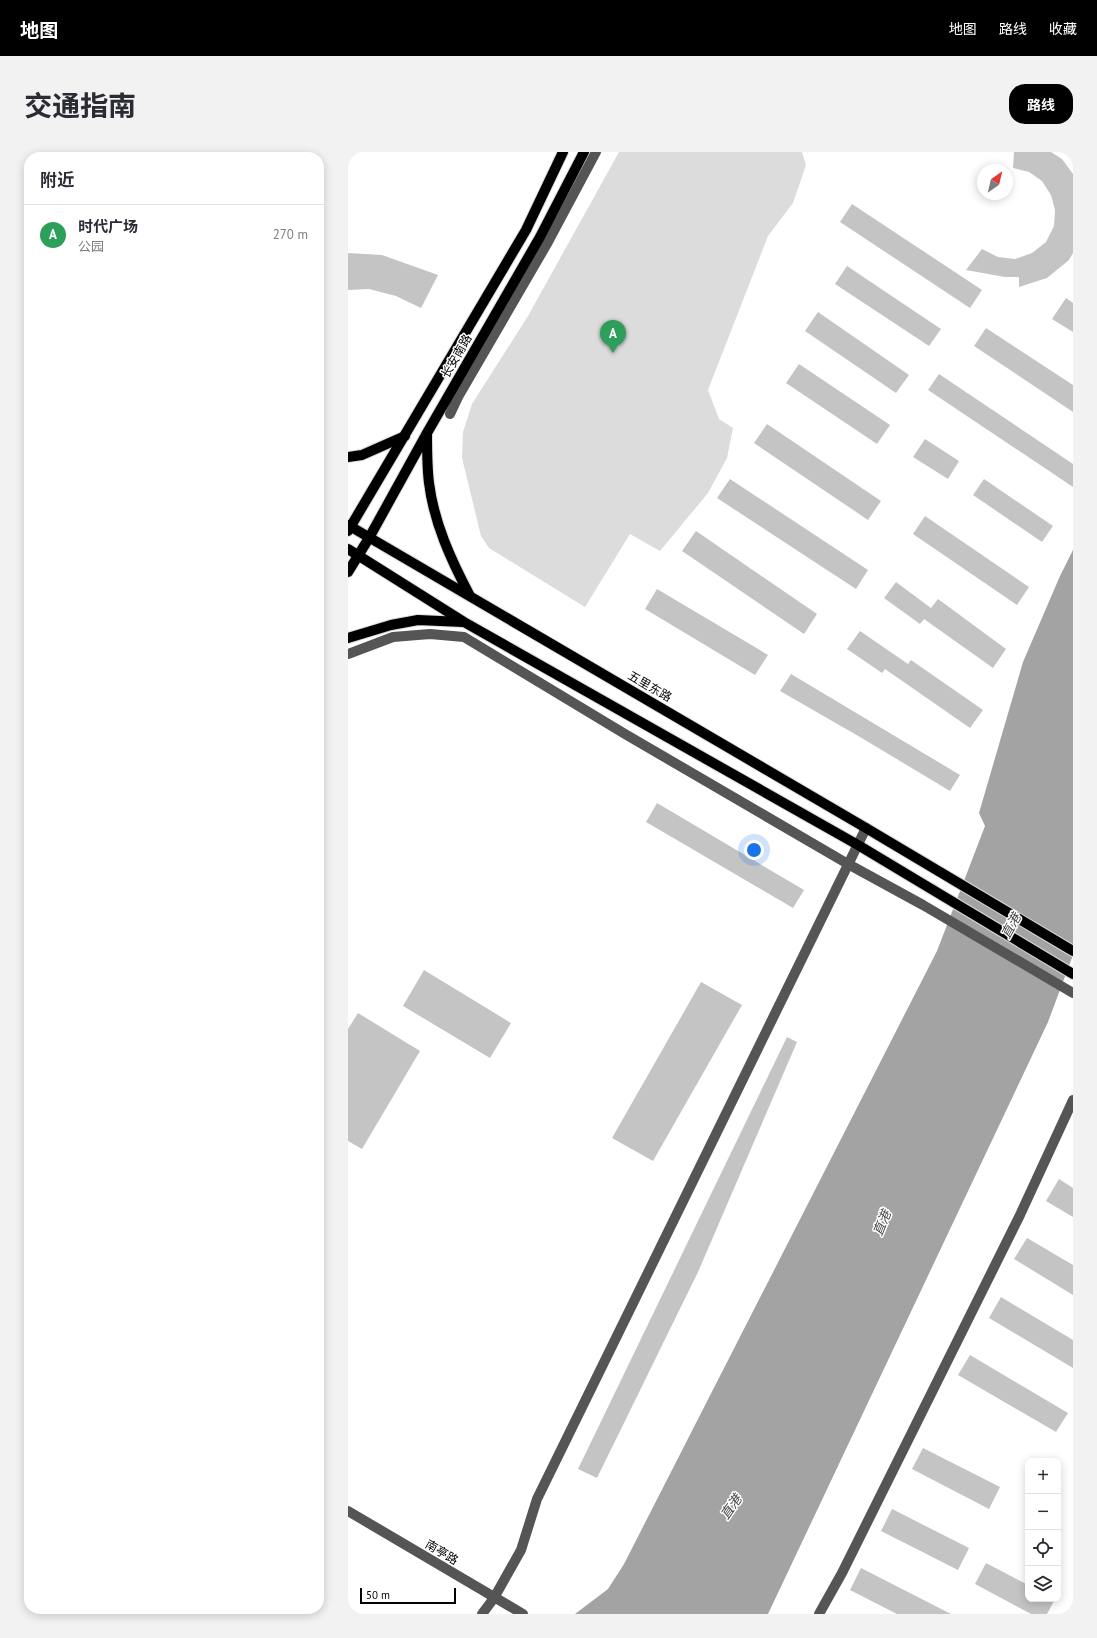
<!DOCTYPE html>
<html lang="zh">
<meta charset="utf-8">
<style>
body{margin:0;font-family:"PT Sans","Noto Sans SC",sans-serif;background:#f2f2f3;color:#2b2b33}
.controls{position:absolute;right:12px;bottom:12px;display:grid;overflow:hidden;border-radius:8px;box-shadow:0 2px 10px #0003}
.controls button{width:36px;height:36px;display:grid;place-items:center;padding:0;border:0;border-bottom:1px solid #e1e1e2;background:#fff;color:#2b2b33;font:20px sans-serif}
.compass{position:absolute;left:629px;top:12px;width:36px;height:36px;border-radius:50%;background:#fff;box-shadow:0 2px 10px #0003;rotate:34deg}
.scale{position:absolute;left:12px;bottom:10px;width:96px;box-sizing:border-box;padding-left:4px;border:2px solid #000;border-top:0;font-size:11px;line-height:14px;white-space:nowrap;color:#000;-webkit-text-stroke:3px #fff;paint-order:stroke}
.you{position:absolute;left:406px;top:698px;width:14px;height:14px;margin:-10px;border:3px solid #fff;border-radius:50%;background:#1a73e8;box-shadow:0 0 0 6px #1a73e833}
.badge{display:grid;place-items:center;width:26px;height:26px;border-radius:50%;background:#000;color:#fff;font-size:13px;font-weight:700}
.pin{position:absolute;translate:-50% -33px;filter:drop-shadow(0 1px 2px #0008)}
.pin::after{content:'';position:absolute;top:21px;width:14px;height:12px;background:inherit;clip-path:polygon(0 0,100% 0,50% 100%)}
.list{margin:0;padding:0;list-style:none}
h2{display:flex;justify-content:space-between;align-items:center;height:52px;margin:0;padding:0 16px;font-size:17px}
h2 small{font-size:13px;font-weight:400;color:#7c7c81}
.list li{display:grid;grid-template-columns:26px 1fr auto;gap:12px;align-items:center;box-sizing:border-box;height:60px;padding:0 16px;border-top:1px solid #e1e1e2}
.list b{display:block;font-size:15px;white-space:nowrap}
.list p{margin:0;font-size:13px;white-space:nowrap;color:#7c7c81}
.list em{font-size:13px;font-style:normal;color:#7c7c81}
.icon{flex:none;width:22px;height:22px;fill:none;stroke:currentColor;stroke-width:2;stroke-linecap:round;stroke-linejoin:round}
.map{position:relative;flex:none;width:725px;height:1462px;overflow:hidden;border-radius:16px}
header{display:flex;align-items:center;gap:24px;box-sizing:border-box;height:56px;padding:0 20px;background:#000;color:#fff}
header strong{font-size:19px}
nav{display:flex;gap:22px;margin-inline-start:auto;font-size:14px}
.intro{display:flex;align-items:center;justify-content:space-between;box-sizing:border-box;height:96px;padding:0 24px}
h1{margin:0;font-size:28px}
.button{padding:10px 18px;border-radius:16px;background:#000;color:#fff;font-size:14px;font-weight:700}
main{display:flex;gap:24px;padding:0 24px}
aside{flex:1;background:#fff;border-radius:16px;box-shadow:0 2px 10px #0003}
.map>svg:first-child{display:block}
.green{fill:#dcdcdc}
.water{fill:#a3a3a3}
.building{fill:#c4c4c4}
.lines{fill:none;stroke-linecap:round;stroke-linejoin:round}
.major-casing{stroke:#dbdbdb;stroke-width:12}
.minor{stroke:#555;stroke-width:10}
.major{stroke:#000;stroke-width:10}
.labels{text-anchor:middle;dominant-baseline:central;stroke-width:3;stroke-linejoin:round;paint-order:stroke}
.street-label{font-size:12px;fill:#000;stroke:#fff}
.water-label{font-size:13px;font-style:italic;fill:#444;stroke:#fff}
</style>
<header>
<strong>地图</strong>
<nav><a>地图</a><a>路线</a><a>收藏</a></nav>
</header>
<div class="intro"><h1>交通指南</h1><a class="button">路线</a></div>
<main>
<aside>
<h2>附近<small></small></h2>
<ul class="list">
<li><span class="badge" style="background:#2e9e5b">A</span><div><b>时代广场</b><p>公园</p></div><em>270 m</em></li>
</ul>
</aside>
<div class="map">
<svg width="725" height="1462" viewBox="0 0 725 1462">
<rect width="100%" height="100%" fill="#fff"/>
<path class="green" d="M271,0H454L458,13L445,51L420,84L360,238L371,267L385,276L379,306L360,341L312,399L282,382L237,455L141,396L133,384L114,306L115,280L124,252L180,164Z"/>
<path class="water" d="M725,398V803L700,870L420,1462H227L260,1437L276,1412L589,799L637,674L631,661L675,510L712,424Z"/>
<g class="building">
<path d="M666,0H703L714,7L725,22V101L721,108L699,126L671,135V125H657L618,118L634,97L650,105L667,107L684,101L698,90L706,74L707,58L703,43L694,29L681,20L665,16Z"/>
<path d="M504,52L634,138L622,156L492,70Z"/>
<path d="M0,101L34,103L90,123L73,156L48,144L21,137L0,138Z"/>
<path d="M499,114L593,177L581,194L487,132Z"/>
<path d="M718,146L725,151V180L704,167Z"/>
<path d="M470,160L561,223L548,241L457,179Z"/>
<path d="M638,176L725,233V260L626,194Z"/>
<path d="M451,212L542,273L529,292L438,231Z"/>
<path d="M591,222L725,312V335L580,238Z"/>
<path d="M419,272L533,349L520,368L406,291Z"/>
<path d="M577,287L611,309L600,327L565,305Z"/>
<path d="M382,327L520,418L508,437L369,346Z"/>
<path d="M636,327L705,374L694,390L625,343Z"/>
<path d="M577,364L681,435L669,453L565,382Z"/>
<path d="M348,379L469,462L456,482L334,399Z"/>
<path d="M548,430L583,456L590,447L658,497L645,516L576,467L572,472L536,446Z"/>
<path d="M309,437L420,503L407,523L297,457Z"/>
<path d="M512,479L560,512L563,508L635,558L622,576L537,517L534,521L499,497Z"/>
<path d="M443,522L612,623L602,639L512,585L432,539Z"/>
<path d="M309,651L456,738L445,756L298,670Z"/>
<path d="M76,818L163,871L142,906L55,854Z"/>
<path d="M353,830L394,853L305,1009L264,986Z"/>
<path d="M10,861L72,899L14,997L0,989V877Z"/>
<path d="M439,885L449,890L350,1120L249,1326L230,1317Z"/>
<path d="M711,1027L725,1036V1065L698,1049Z"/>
<path d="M679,1086L725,1113V1143L666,1107Z"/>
<path d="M653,1145L725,1188V1216L641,1166Z"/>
<path d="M622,1203L720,1261L708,1280L610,1223Z"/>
<path d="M575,1296L652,1335L641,1357L564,1317Z"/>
<path d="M544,1357L621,1396L610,1418L533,1379Z"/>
<path d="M638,1411L680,1433V1447H707L699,1462H683L627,1432Z"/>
<path d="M513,1416L603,1462H549L502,1438Z"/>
</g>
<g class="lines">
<defs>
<g id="major">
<path d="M79,282C79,298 79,315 81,331C86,371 103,408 122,444"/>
<path d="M0,305L14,303L57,284"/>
<path d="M0,373L518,676L725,799"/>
<path d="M0,379L178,78L215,0"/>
<path d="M0,397L116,470L510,693L725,822"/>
<path d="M0,420L21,386L79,281L192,85L236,0"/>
<path d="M0,486L43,473L70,468L115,470"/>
</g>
</defs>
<use href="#major" class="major-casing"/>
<g class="minor">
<path d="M102,262L110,245L200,90L248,0"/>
<path d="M0,502L45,485L82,482L116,485L277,582L500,712L575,753L725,841"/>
<path d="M0,1359L175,1462"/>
<path d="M134,1462L146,1446L173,1398L189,1347L518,676"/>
<path d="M471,1462L494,1421L672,1063L725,948"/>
</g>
<use href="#major" class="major"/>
</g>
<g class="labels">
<g class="street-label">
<text transform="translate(108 204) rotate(-60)">长安南路</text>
<text transform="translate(302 534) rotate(30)">五里东路</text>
<text transform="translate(94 1400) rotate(31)">南亭路</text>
</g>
<g class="water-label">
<text transform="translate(663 774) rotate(-62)">直港</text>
<text transform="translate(534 1071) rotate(-68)">直港</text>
<text transform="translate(383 1355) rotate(-55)">直港</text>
</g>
</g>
</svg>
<div class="controls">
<button>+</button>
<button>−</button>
<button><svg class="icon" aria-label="locate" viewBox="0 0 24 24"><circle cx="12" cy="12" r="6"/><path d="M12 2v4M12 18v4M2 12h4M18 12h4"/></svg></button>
<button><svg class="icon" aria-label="layers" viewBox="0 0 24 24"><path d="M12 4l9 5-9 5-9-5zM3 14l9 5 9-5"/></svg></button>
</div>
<svg class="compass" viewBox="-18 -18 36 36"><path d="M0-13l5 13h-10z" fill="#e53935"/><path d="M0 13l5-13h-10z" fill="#7c7c81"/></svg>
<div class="scale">50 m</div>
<div class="you"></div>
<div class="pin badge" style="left:265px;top:201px;background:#2e9e5b">A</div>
</div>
</main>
